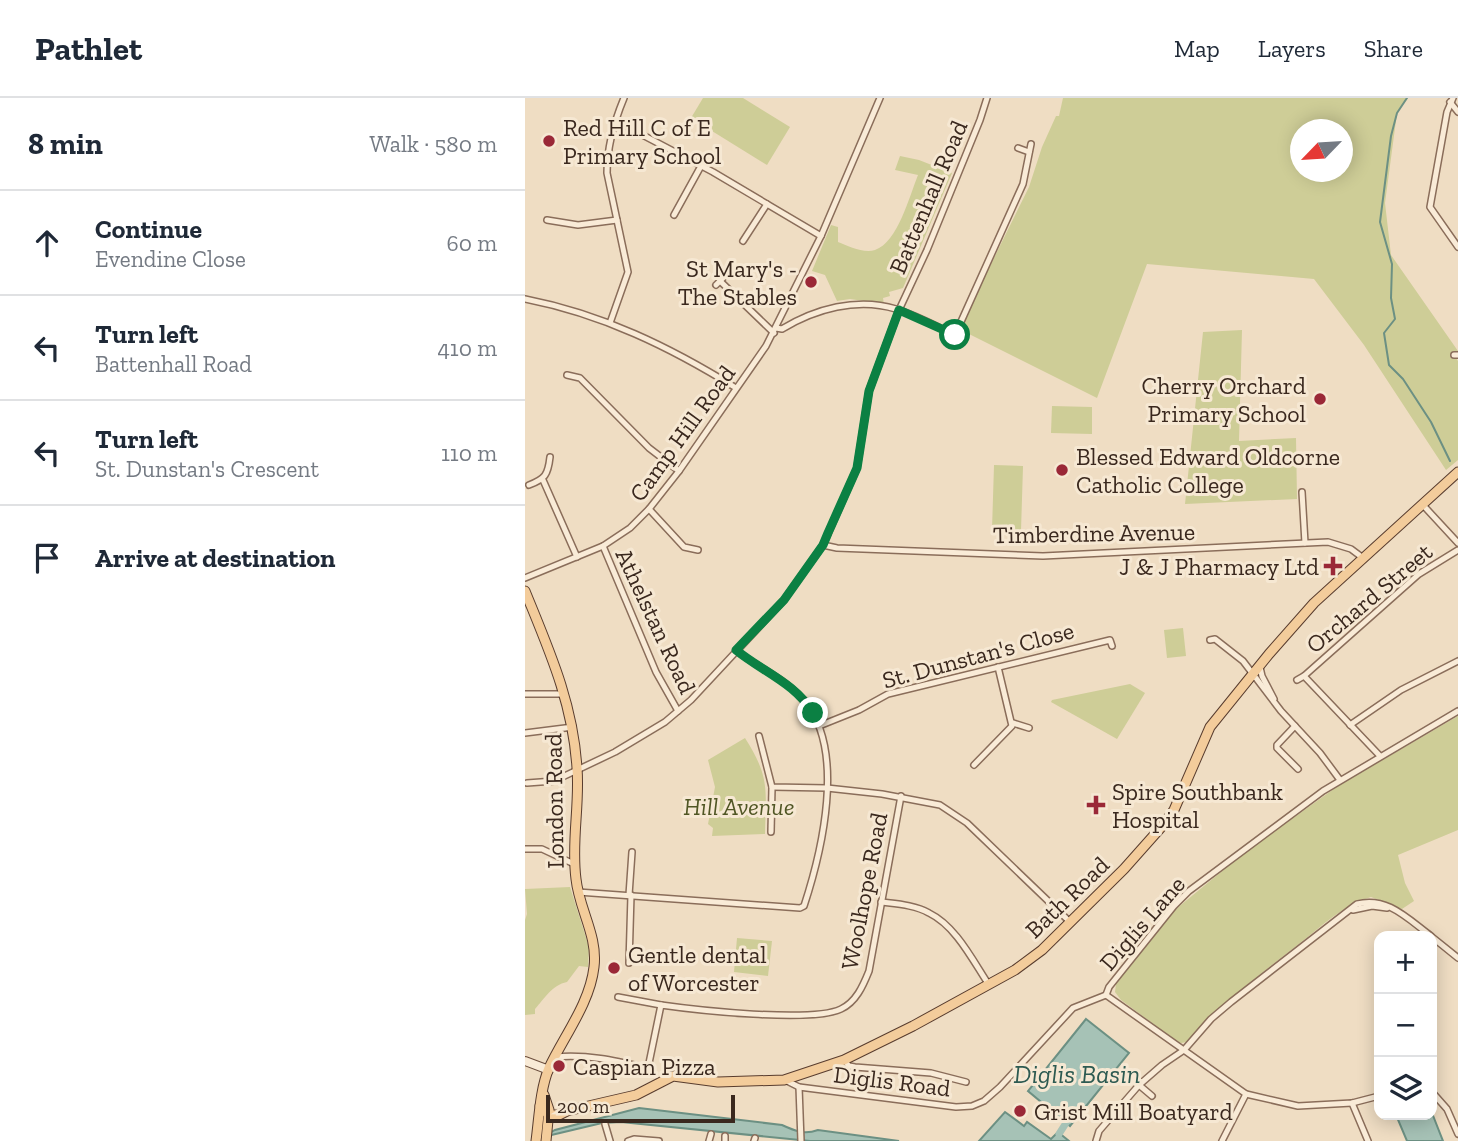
<!DOCTYPE html>
<meta charset="utf-8">
<style>
body{margin:0;font-family:"Zilla Slab",serif;background:#f2f2f3;color:#1f2937}
.controls{position:absolute;right:21px;bottom:21px;display:grid;overflow:hidden;border-radius:14px;box-shadow:0 4px 18px #0003}
.controls button{width:63px;height:63px;display:grid;place-items:center;padding:0;border:0;border-bottom:2px solid #e0e1e3;background:#fff;color:#1f2937;font:35px sans-serif}
.compass{position:absolute;left:765px;top:21px;width:63px;height:63px;border-radius:50%;background:#fff;box-shadow:0 4px 18px #0003;rotate:245deg}
.scale{position:absolute;left:21px;bottom:18px;width:189px;box-sizing:border-box;padding-left:7px;border:4px solid #3a281e;border-top:0;font-size:19px;line-height:24px;white-space:nowrap;color:#3a281e;-webkit-text-stroke:5px #f6e8d3;paint-order:stroke}
.stop{position:absolute;width:21px;height:21px;margin:-16px;border:5px solid #0b8043;border-radius:50%;background:#fff}
.stop.end{background:#0b8043;border-color:#fff;box-shadow:0 2px 7px #0008}
.list{margin:0;padding:0;list-style:none}
h2{display:flex;justify-content:space-between;align-items:center;height:91px;margin:0;padding:0 28px;font-size:30px}
h2 small{font-size:23px;font-weight:400;color:#747a83}
.list li{display:grid;grid-template-columns:46px 1fr auto;gap:21px;align-items:center;box-sizing:border-box;height:105px;padding:0 28px;border-top:2px solid #e0e1e3}
.list b{display:block;font-size:26px;white-space:nowrap}
.list p{margin:0;font-size:23px;white-space:nowrap;color:#747a83}
.list em{font-size:23px;font-style:normal;color:#747a83}
.icon{flex:none;width:38px;height:38px;fill:none;stroke:currentColor;stroke-width:2;stroke-linecap:round;stroke-linejoin:round}
.map{position:relative;flex:none;width:933px;height:1043px;overflow:hidden}
header{display:flex;align-items:center;gap:42px;box-sizing:border-box;height:98px;padding:0 35px;background:#fff;border-bottom:2px solid #e0e1e3}
header strong{font-size:33px}
nav{display:flex;gap:38px;margin-inline-start:auto;font-size:24px}
main{display:flex}
aside{flex:1;background:#fff}
.map>svg:first-child{display:block}
.green{fill:#cecd97;fill-rule:evenodd}
.water{fill:#a6c2b6;stroke:#6c9083;stroke-width:2}
.lines{fill:none;stroke-linecap:round;stroke-linejoin:round}
.stream{stroke:#6c9083;stroke-width:2}
.canal{stroke:#a6c2b6;stroke-width:7}
.street-casing{stroke:#8a6d5a;stroke-width:8}
.secondary-casing{stroke:#6c4e3d;stroke-width:10}
.primary-casing{stroke:#583c2e;stroke-width:11}
.street{stroke:#f9ebd7;stroke-width:5}
.secondary{stroke:#f9ebd7;stroke-width:8}
.primary{stroke:#f3cc9b;stroke-width:9}
.route{stroke:#0b8043;stroke-width:9}
.poi-dot{fill:#9a2837;stroke:#f6e8d3;stroke-width:2.5}
.labels{text-anchor:middle;dominant-baseline:central;stroke-width:6;stroke-linejoin:round;paint-order:stroke}
.poi-label{font-size:24px;fill:#3a281e;stroke:#f6e8d3;text-anchor:start}
.street-label{font-size:24px;fill:#3a281e;stroke:#f6e8d3}
.park-label{font-size:24px;font-style:italic;fill:#505624;stroke:#f6e8d3}
.water-label{font-size:26px;font-style:italic;fill:#2d5a51;stroke:#f6e8d3}
</style>
<header>
<strong>Pathlet</strong>
<nav><a>Map</a><a>Layers</a><a>Share</a></nav>
</header>
<main>
<aside>
<h2>8 min<small>Walk · 580 m</small></h2>
<ul class="list">
<li><svg class="icon" aria-label="ahead" viewBox="0 0 24 24"><path d="M12 20V5M6 11l6-6 6 6"/></svg><div><b>Continue</b><p>Evendine Close</p></div><em>60 m</em></li>
<li><svg class="icon" aria-label="left" viewBox="0 0 24 24"><path d="M17 20v-9H6M10 6l-5 5 5 5"/></svg><div><b>Turn left</b><p>Battenhall Road</p></div><em>410 m</em></li>
<li><svg class="icon" aria-label="left" viewBox="0 0 24 24"><path d="M17 20v-9H6M10 6l-5 5 5 5"/></svg><div><b>Turn left</b><p>St. Dunstan's Crescent</p></div><em>110 m</em></li>
<li><svg class="icon" aria-label="arrive" viewBox="0 0 24 24"><path d="M6 21V4h12l-3 4 3 4H6"/></svg><div><b>Arrive at destination</b></div></li>
</ul>
</aside>
<div class="map">
<svg width="933" height="1043" viewBox="0 0 933 1043">
<rect width="100%" height="100%" fill="#efddc3"/>
<g class="green">
<path d="M178,0H218L265,29L242,67L166,20Z"/>
<path d="M538,0H882L872,15L860,105L866,157L933,253L929,257L933,263V362L921,372L839,247L789,181L622,166L572,300L434,231L504,89L517,49L531,18H534ZM776,32H818V74H776Z"/>
<path d="M375,58L394,62L427,75L378,190L364,194L365,198L358,200L359,206L325,201L312,203L300,177L287,173L306,127L313,129V144C323,148 339,156 350,152C373,144 384,99 393,77L370,72Z"/>
<path d="M717,232L714,343L771,340L772,401L660,406L678,234Z"/>
<path d="M527,308L567,309V336L526,335Z"/>
<path d="M469,367L498,368L496,432L467,431Z"/>
<path d="M658,530L661,558L642,560L639,532Z"/>
<path d="M605,586L620,595L592,641L526,604L527,602Z"/>
<path d="M933,618V732L873,757L880,785L889,803L877,811L846,799C818,807 797,828 774,846C734,877 696,906 662,944L656,945L650,942L596,902L590,894L591,886L651,811L719,755L813,688Z"/>
<path d="M220,640C245,679 241,692 240,736L187,738L188,730L183,726L190,689L183,662Z"/>
<path d="M45,789L64,849L63,869L54,868L42,884C27,887 20,900 10,911V916L0,917V822L2,816L0,791Z"/>
<path d="M212,840L247,843L243,878L209,874Z"/>
</g>
<g class="water">
<path d="M561,921L604,955L545,1028L503,993Z"/>
<path d="M114,1010L257,1027C270,1033 279,1037 293,1032L374,1043H285L96,1024L77,1025L18,1039L30,1032Z"/>
<path d="M480,1014L499,1028L502,1024L526,1041L533,1034L544,1043H454Z"/>
<path d="M907,1015L918,1043H882L871,1017Z"/>
</g>
<g class="lines">
<path class="stream" d="M882,0L872,15L866,38L855,124L867,166L866,200L870,221L859,235L864,267L878,281L906,324L925,363"/>
<path class="canal" d="M534,1036L541,1025"/>
<defs>
<g id="street">
<path d="M928,0L922,14L905,109L933,149"/>
<path d="M925,4L933,14"/>
<path d="M91,23L188,74L296,138"/>
<path d="M493,50L504,54"/>
<path d="M149,117L176,68"/>
<path d="M22,122L53,127L92,122"/>
<path d="M218,143L242,106"/>
<path d="M195,183L249,235"/>
<path d="M191,187L199,179"/>
<path d="M0,201C77,216 145,249 211,290"/>
<path d="M85,225L103,174L82,75C82,49 89,24 99,0"/>
<path d="M251,230L257,231C290,211 332,199 371,211C391,217 411,228 430,237L498,86L506,46"/>
<path d="M929,257H933"/>
<path d="M42,277L55,280L124,350L154,373"/>
<path d="M18,382L52,459"/>
<path d="M4,387C20,381 23,377 25,359"/>
<path d="M777,394L780,445"/>
<path d="M897,406L933,445"/>
<path d="M124,411L159,449L173,452"/>
<path d="M298,447L312,450L518,458L803,444L826,451L838,460"/>
<path d="M78,448L131,574L153,613"/>
<path d="M0,480L78,448L105,430L124,411L154,373L241,248L296,138L355,0"/>
<path d="M685,542L690,541L718,563L756,613L795,655L815,682"/>
<path d="M735,569L737,578L749,601"/>
<path d="M779,578L894,476L933,452"/>
<path d="M772,582L779,578L855,658"/>
<path d="M0,596H39"/>
<path d="M488,625L504,630"/>
<path d="M825,627L876,592L933,563"/>
<path d="M294,628L334,612L363,596L585,542L587,548"/>
<path d="M770,628L752,647V650L773,671"/>
<path d="M0,635L48,629"/>
<path d="M234,638L247,689L302,690L357,696L415,707L442,725L545,824"/>
<path d="M449,667L487,628L473,569"/>
<path d="M2,685L29,683L90,654L140,624L166,602L259,502L298,447L332,370L344,293L374,212L402,152L455,22L462,0"/>
<path d="M246,734L247,689"/>
<path d="M0,751H17L49,766"/>
<path d="M53,794L275,810L279,808C297,753 321,653 280,604C262,581 234,571 211,552"/>
<path d="M104,797L107,754"/>
<path d="M356,804C372,806 390,807 404,815C431,828 448,863 464,887"/>
<path d="M828,812L847,808L862,810"/>
<path d="M907,839L933,860"/>
<path d="M104,865L106,797"/>
<path d="M581,897L584,889L649,808L664,793L798,693L933,613"/>
<path d="M581,897L721,996L773,1008L827,1005L854,998"/>
<path d="M93,899L136,907"/>
<path d="M30,959C63,956 92,963 123,970"/>
<path d="M319,962L324,968L330,969L406,975L441,984"/>
<path d="M123,970L136,907C171,912 287,925 316,911C331,904 338,888 344,873L376,698"/>
<path d="M260,982L274,989L431,1009L447,1008L459,1003L475,989L548,910L581,897"/>
<path d="M614,987L627,998"/>
<path d="M274,989L276,1043"/>
<path d="M907,994L922,1011L933,1036"/>
<path d="M827,1005L843,1043"/>
<path d="M80,1026L85,1043"/>
<path d="M103,1043L109,1041L134,1043"/>
<path d="M184,1043L186,1036"/>
<path d="M200,1043V1038"/>
<path d="M229,1043L230,1040"/>
<path d="M571,1043L574,1033L614,987L637,967L659,952L686,921L706,904L832,806C862,798 883,821 906,838"/>
<path d="M697,1043L721,996"/>
</g>
<path id="secondary" d="M0,963L24,972"/>
<g id="primary">
<path d="M0,493C24,552 48,605 52,670C55,707 46,744 51,781C54,811 73,838 69,869C65,905 39,938 24,970C15,991 14,1021 11,1043"/>
<path d="M19,997L24,1012L21,1043"/>
<path d="M15,1008L24,1017H34L42,1013L111,997L148,978L193,984L259,982L319,962L388,928L490,872L517,852L599,771L639,726L649,712L685,629L744,556L789,505L933,374"/>
</g>
</defs>
<use href="#street" class="street-casing"/>
<use href="#secondary" class="secondary-casing"/>
<use href="#primary" class="primary-casing"/>
<use href="#street" class="street"/>
<use href="#secondary" class="secondary"/>
<use href="#primary" class="primary"/>
</g>
<g class="lines">
<path class="route" d="M288,615C270,585 238,574 211,552L259,502L298,447L303,435L332,370L344,293L374,212L430,237"/>
</g>
<g class="poi-dot">
<circle cx="24" cy="43" r="7"/>
<circle cx="286" cy="184" r="7"/>
<circle cx="795" cy="301" r="7"/>
<circle cx="537" cy="372" r="7"/>
<path d="M804.5 457.5h7v7h7v7h-7v7h-7v-7h-7v-7h7z"/>
<path d="M567.5 696.5h7v7h7v7h-7v7h-7v-7h-7v-7h7z"/>
<circle cx="89" cy="870" r="7"/>
<circle cx="34" cy="968" r="7"/>
<circle cx="495" cy="1013" r="7"/>
</g>
<g class="labels">
<g class="poi-label">
<text x="38" y="29">Red Hill C of E<tspan x="38" dy="28">Primary School</tspan></text>
<text x="272" y="170" text-anchor="end">St Mary's -<tspan x="272" dy="28">The Stables</tspan></text>
<text x="781" y="287" text-anchor="end">Cherry Orchard<tspan x="781" dy="28">Primary School</tspan></text>
<text x="551" y="358">Blessed Edward Oldcorne<tspan x="551" dy="28">Catholic College</tspan></text>
<text x="794" y="468" text-anchor="end">J &amp; J Pharmacy Ltd</text>
<text x="587" y="693">Spire Southbank<tspan x="587" dy="28">Hospital</tspan></text>
<text x="103" y="856">Gentle dental<tspan x="103" dy="28">of Worcester</tspan></text>
<text x="48" y="968">Caspian Pizza</text>
<text x="509" y="1013">Grist Mill Boatyard</text>
</g>
<g class="street-label">
<text transform="translate(403 99) rotate(-67)">Battenhall Road</text>
<text transform="translate(157 335) rotate(-54)">Camp Hill Road</text>
<text transform="translate(569 435) rotate(-1)">Timberdine Avenue</text>
<text transform="translate(844 500) rotate(-40)">Orchard Street</text>
<text transform="translate(131 523) rotate(65)">Athelstan Road</text>
<text transform="translate(453 557) rotate(-15)">St. Dunstan's Close</text>
<text transform="translate(29 703) rotate(-91)">London Road</text>
<text transform="translate(339 793) rotate(-79)">Woolhope Road</text>
<text transform="translate(542 799) rotate(-44)">Bath Road</text>
<text transform="translate(617 825) rotate(-49)">Diglis Lane</text>
<text transform="translate(367 983) rotate(7)">Diglis Road</text>
</g>
<g class="park-label">
<text x="214" y="708">Hill Avenue</text>
</g>
<g class="water-label">
<text x="552" y="976">Diglis Basin</text>
</g>
</g>
</svg>
<div class="controls">
<button>+</button>
<button>−</button>
<button><svg class="icon" aria-label="layers" viewBox="0 0 24 24"><path d="M12 4l9 5-9 5-9-5zM3 14l9 5 9-5"/></svg></button>
</div>
<svg class="compass" viewBox="-18 -18 36 36"><path d="M0-13l5 13h-10z" fill="#e53935"/><path d="M0 13l5-13h-10z" fill="#747a83"/></svg>
<div class="scale">200 m</div>
<div class="stop" style="left:430px;top:237px"></div>
<div class="stop end" style="left:288px;top:615px"></div>
</div>
</main>
